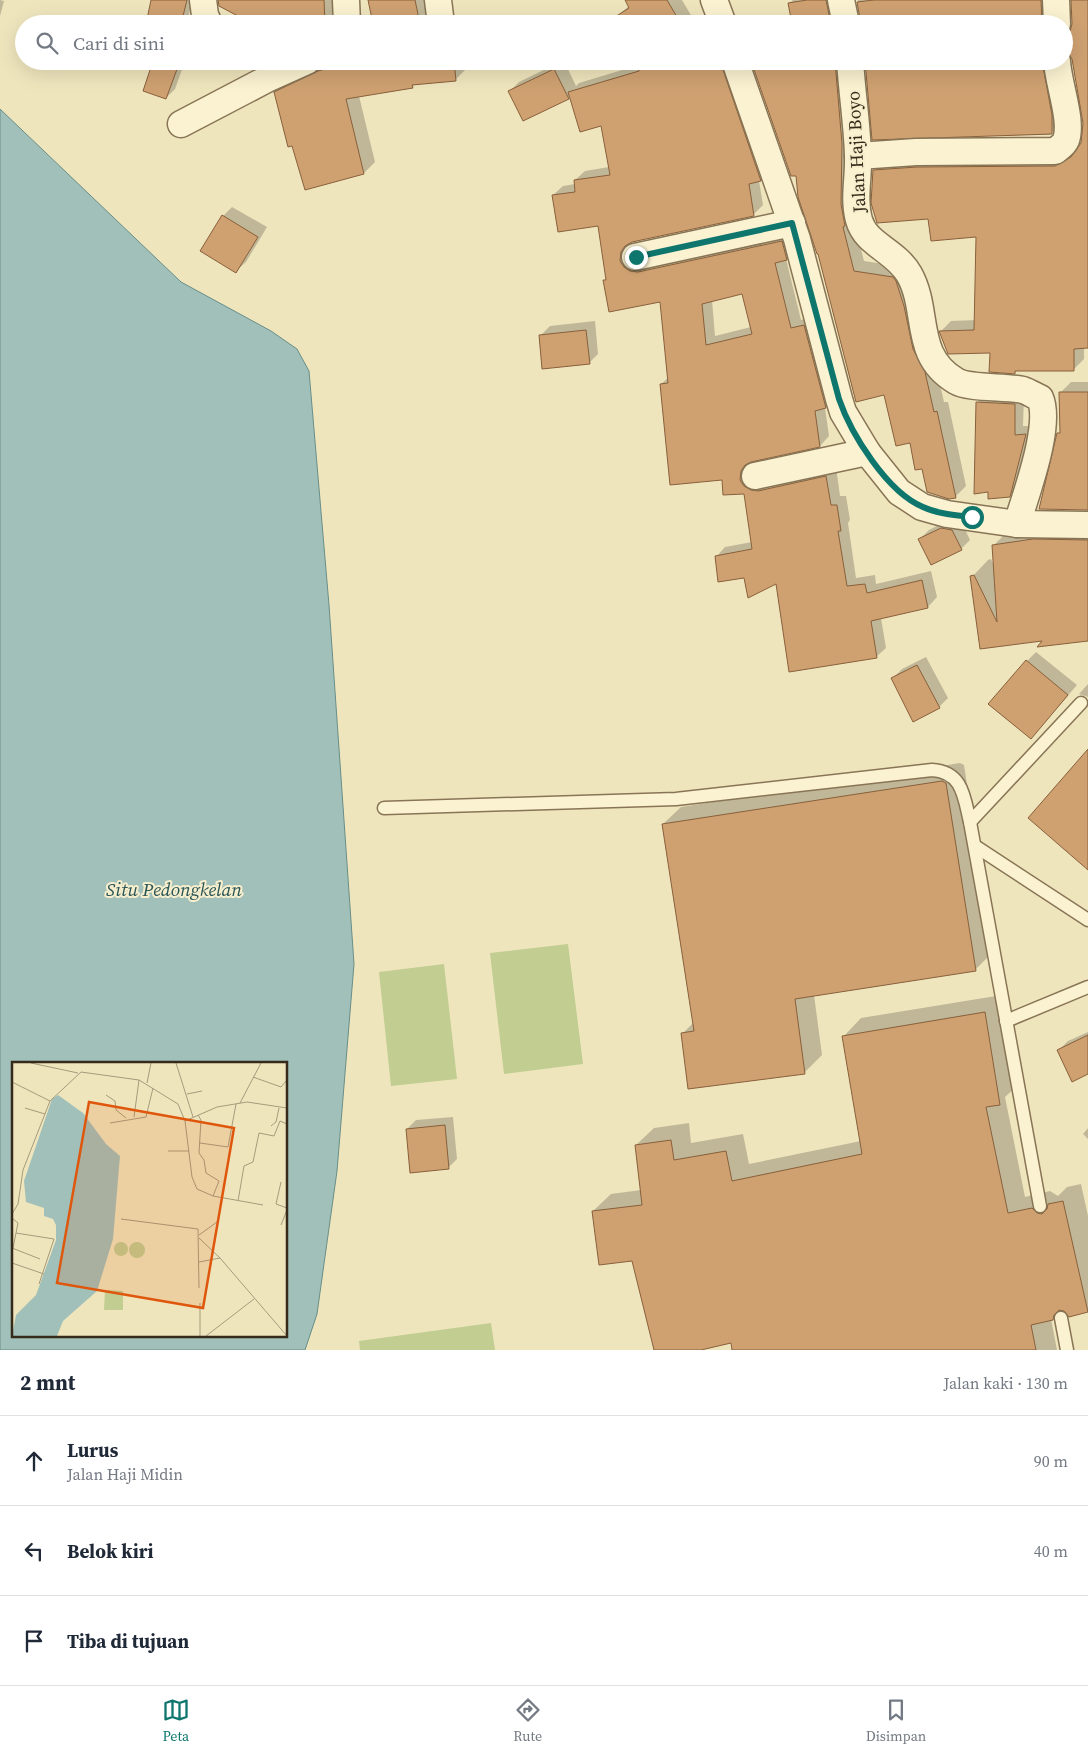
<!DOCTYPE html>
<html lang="id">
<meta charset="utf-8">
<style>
body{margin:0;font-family:"Source Serif 4",serif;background:#f2f2f3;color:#1f2937}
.stop{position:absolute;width:15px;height:15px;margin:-11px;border:4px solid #0f766e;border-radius:50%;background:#fff}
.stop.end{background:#0f766e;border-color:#fff;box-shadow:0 1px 5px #0008}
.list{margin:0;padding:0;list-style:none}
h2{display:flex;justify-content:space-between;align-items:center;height:65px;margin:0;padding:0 20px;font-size:21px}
h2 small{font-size:16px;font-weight:400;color:#747a83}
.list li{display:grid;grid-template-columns:32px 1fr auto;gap:15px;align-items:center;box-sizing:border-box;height:90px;padding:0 20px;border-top:1px solid #e0e1e3}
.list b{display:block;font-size:19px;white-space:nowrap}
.list p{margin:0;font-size:16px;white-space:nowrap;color:#747a83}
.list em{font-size:16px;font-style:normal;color:#747a83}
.icon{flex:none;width:28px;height:28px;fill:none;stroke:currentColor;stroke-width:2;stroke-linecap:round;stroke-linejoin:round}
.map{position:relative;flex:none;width:1088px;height:1350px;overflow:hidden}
.search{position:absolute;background:#fff;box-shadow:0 5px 20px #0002;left:15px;right:15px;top:15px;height:55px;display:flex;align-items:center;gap:12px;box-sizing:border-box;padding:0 18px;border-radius:28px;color:#747a83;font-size:19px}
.sheet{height:335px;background:#fff}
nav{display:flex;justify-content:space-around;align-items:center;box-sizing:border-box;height:70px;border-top:1px solid #e0e1e3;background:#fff;font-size:14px;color:#747a83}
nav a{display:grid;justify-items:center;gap:2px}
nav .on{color:#0f766e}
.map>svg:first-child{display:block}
.green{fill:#c1cd91}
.water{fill:#a1c0ba;stroke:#688e88;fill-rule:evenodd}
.shadow{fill:#0003;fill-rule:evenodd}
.building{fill:#cfa171;stroke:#88603b;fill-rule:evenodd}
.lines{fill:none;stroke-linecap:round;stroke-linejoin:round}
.lane-casing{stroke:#887556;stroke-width:15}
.street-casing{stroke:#887556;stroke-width:29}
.lane{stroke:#faf2d0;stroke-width:12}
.street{stroke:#faf2d0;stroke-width:26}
.route{stroke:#0f766e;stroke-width:6}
.labels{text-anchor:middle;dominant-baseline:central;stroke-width:4;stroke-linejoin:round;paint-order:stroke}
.street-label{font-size:18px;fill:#362b1b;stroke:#f6eecd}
.water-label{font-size:19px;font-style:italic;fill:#2a5657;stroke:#f6eecd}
.inset-road{fill:none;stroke:#a59b7c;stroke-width:1}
.view{fill:#df570d;fill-opacity:0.15;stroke:#df570d;stroke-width:2.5}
.inset-edge{fill:none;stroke:#362b1b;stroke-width:2.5}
</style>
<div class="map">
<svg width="1088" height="1350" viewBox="0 0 1088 1350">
<rect width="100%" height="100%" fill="#efe5bd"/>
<g class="green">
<path d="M568,944L583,1064L504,1074L490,953Z"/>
<path d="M444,964L457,1079L391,1086L379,972Z"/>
<path d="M491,1323L495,1350H360L359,1341Z"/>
</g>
<path class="water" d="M0,109L181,282L271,331L297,349L309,371L329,605L354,964L337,1171L317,1314L305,1350H0ZM14,1064H286V1336H14Z"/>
<g class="shadow">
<path d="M0,0L4,1L0,16Z"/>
<path d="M153,0H192L187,24H147Z"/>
<path d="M223,0H333L334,19L330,24H256Z"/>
<path d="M369,0H426L429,13L420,23L375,24Z"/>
<path d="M626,0H682L695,22L712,16L715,24H618L615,18L629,6Z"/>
<path d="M793,0H839L846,24H793L789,4Z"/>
<path d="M858,0H1051L1057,24H862Z"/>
<path d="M1072,0H1088V347H1084V359L1073,370H1017L1015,372L991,351L941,331L951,321L976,320L977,236L929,217L874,171L885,160L1067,156L1078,150L1082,144L1084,121L1073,59L1064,47V28H1072Z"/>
<path d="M154,61H185L175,89L166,98Z"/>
<path d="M328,61H466V69L455,80L415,84L412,87L359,96L375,162L364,173L275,93L287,81Z"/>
<path d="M562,61H564L576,86L579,83L642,64L640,61H734L770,171L759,181L763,205L753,215L630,242L629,250L791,232L796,250L786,259L801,320L814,316L835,398L825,408L829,436L820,446L750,461V470L836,467L840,496H846L850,520L848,523L856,578L875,575L876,584L931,571L937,597L928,607L881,618L886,648L876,657L777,583L745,577L716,557L725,547L752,542L745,492L723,479L661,384L669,377L662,301L604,281L607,278L599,225L553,195L563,186L575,184V180L585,171L609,167L602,125L570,96L568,98L510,91L519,82ZM743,293L751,327L715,336L712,300Z"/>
<path d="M751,61H846L853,217L864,261L903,267L935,362L944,402H948L966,486L955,497L923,467L885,394L819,252L797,174Z"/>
<path d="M865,61H1054L1060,124L1049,135L916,136L873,139Z"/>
<path d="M232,207L267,227L246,262L236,271L223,216Z"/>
<path d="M595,321L598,354L589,363L540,336L550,326Z"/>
<path d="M1071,382H1088V509L1058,434L1061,431V392Z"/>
<path d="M986,394L1024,395L1023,426H1035L1019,487L1009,496L977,403Z"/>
<path d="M951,519L961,521L970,540L961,549L920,539L929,530Z"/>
<path d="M1088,524V639L1045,640L981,648L972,577L988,560L991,559L994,566L993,546L1010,529Z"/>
<path d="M1036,652L1077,685L1040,728L1027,661Z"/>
<path d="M926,657L948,698L939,707L893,678L902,669Z"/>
<path d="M1088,684V697L1079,694Z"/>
<path d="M960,763L964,765L993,952L975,970L814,995L822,1055L804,1073L682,1034L694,1022L663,824L681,807Z"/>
<path d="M1002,995L1017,1086L1005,1097L1025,1197L1050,1191L1058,1196L1067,1187L1081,1184L1088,1216V1311L1069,1315L1062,1309L1051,1319L1057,1350H734L732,1341L696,1350H655L633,1260L593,1211L611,1194L641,1190L636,1145L654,1128L689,1123L691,1143L743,1134L749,1164L861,1141L844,1036L861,1018Z"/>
<path d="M1088,1032V1073L1058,1051L1068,1041Z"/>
<path d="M453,1117L457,1159L448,1168L407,1129L416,1120Z"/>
<path d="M1088,1128V1139L1083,1134Z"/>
</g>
<g class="building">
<path d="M151,0H187L181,24H146Z"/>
<path d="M218,0H324L325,24H253L219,6Z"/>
<path d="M368,0H415L419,19L400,24H373Z"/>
<path d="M625,0H667L681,24H604L629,8Z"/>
<path d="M807,0H826L831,24H792L788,3Z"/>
<path d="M874,0H1041L1042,24H861L857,2Z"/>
<path d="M1071,0H1088V348L1074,349V371H1015V374L989,372L990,353L948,354L939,331L974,330L976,237L931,241L928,219L877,223L871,203L873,170L917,167L1055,166L1071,157L1081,143L1083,123L1072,59L1064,48V37L1070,31L1072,24Z"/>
<path d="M153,61H180L166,99L143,91Z"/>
<path d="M353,61H454L456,81L412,85L413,88L346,99L364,174L305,190L292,146L288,147L274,92L318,71Z"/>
<path d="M637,61H720L761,181L749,184L754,216L632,242L625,246L621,252L620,261L624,267L630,271L638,272L782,241L787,260L775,263L791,328L804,325L826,408L815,411L820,447L751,462L745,465L741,471L740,480L744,486L751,490L758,491L826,476L831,505H837L841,531H838L847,586L865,584L867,593L922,580L928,608L871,621L877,658L789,672L776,584L748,598L744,578L718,582L715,556L752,549L744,494L723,495L722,480L670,485L660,384L668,383L660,302L609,312L603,280H606L598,226L558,232L552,195L575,192L574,180L610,175L601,126L580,132L568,92L639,71ZM742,294L752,334L706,345L702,304Z"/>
<path d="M751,61H835L842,144L841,204L845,226L843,227L854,271L893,277L896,281L904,306L913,349L925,372L934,412L937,411L956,498L949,499L927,492L922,469L915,470L910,443L896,446L884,395L856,402L818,254H817L798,197L796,176H791Z"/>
<path d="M865,61H1042L1052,115V134L872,140Z"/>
<path d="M554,69L569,99L523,121L508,91Z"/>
<path d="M222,215L258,237L236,273L200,251Z"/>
<path d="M586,330L590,364L542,369L539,335Z"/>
<path d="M1059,392H1088V510L1039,509L1057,433H1060Z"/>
<path d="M976,402L1015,404V435L1026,434L1010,497L988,499V492L974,494Z"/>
<path d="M941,528L952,530L962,550L931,565L918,539Z"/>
<path d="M1033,539L1088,540V641L1037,647L1042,641L980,649L970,576L974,575L997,622L992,545Z"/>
<path d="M1026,660L1068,695L1031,739L988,704Z"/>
<path d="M917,665L940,708L913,722L891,678Z"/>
<path d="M1088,749V870L1028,818Z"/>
<path d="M942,781L946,783L976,971L795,999L805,1074L688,1089L681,1033L694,1031L662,824Z"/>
<path d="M985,1012L1000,1105L986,1107L1008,1213L1032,1208L1037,1213L1042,1214L1047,1209L1048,1204L1063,1201L1088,1312L1069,1317L1064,1311L1059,1310L1054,1315L1053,1320L1031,1325L1036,1350H732L731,1343L701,1350H654L632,1261L599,1265L592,1211L642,1205L635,1145L671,1140L674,1160L726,1151L732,1181L862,1154L842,1036Z"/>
<path d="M1088,1035V1074L1072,1082L1057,1050Z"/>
<path d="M445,1125L449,1169L410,1173L406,1129Z"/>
</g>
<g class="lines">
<defs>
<g id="lane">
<path d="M384,808L676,799L932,770C963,772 964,797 970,822L1040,1206"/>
<path d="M970,822L1081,703"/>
<path d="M975,846L1088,920"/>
<path d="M1006,1021L1088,987"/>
<path d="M1061,1318L1067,1350"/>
</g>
<g id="street">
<path d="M203,0L205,15L209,24"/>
<path d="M346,0L347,24"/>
<path d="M438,0L441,24"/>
<path d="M714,0L723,24"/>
<path d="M841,0L846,24"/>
<path d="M1056,0L1057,24"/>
<path d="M735,61L797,239L839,399L843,412L867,452L899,492L922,507L947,514L1017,524L1088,525"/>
<path d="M850,61C852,92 857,124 858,155C859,177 853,199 859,220C866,245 895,250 909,274C930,311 912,355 956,381C969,389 1006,386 1023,390C1029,392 1035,396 1040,398C1052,425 1026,494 1017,524"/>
<path d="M181,124L267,79L307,61"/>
<path d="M858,156L916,152L1055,151C1060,147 1064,145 1066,140C1073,121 1058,83 1057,61"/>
<path d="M635,257L792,223"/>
<path d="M755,476L867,452"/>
</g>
</defs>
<use href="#lane" class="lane-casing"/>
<use href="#street" class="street-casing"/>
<use href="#lane" class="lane"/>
<use href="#street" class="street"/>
</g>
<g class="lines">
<path class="route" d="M636,257L792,223L839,399C851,434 887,492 923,507C938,514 955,515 972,517"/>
</g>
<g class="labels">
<g class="street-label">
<text transform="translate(856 152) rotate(-93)">Jalan Haji Boyo</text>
</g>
<g class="water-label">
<text x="174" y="889">Situ Pedongkelan</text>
</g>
</g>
<g transform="translate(12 1062)">
<rect width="275" height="275" fill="#efe5bd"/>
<path d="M102 187a7 7 0 1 1 14 0a7 7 0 1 1-14 0ZM117 188a8 8 0 1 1 16 0a8 8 0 1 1-16 0ZM93,228L111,229V248H92Z" fill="#c1cd91"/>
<path d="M46,33L71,51L94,82L108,94L101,177L85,229L51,259L45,274H0L4,253L24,233L44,178V163L41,157L32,154V146L14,140L12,119L40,37Z" fill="#a1c0ba"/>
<path class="inset-road" d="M19,1L66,11M164,1L181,55M241,15L269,25L275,18M0,20L38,39M135,21L139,1M175,32L190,29M94,33L103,39L104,48L114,56M228,41L249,1M13,46L33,52M186,53L189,58L187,91L192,98L194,111L207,119L201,134M122,55L127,18M173,59L205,45L235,40L275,46M98,61L134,55L141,26M259,64L264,60L267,46M188,81L216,85L224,42M156,89H177M269,120L264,142L275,146M226,139L232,104L241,100L247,71L262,74L268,59L275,62M0,152L6,142L11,108L38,39L69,10L127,18L166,42L173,59L180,115L185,127L201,134L251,143M0,156L6,161L1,186M109,157L186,167L187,226M269,163L275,148M4,171L42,177L27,222M187,173L205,160M187,176L208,196L275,274M0,186L28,197M187,200L208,196M0,201L32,212M188,274V241M194,274L242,237"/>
<path class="view" d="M77,40L222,66L191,246L45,221Z"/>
<rect width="275" height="275" class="inset-edge"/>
</g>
</svg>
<div class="stop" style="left:972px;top:517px"></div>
<div class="stop end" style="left:636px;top:257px"></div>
<div class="search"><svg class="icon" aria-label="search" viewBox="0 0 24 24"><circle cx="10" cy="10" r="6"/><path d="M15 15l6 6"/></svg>Cari di sini</div>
</div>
<section class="sheet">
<h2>2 mnt<small>Jalan kaki · 130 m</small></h2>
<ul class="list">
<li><svg class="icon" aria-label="ahead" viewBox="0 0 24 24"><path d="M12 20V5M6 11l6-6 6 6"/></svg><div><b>Lurus</b><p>Jalan Haji Midin</p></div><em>90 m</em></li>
<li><svg class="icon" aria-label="left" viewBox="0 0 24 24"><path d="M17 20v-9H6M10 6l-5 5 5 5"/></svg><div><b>Belok kiri</b></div><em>40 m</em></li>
<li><svg class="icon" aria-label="arrive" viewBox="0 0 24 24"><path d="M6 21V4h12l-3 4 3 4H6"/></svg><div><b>Tiba di tujuan</b></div></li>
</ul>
</section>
<nav>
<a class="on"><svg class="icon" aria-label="map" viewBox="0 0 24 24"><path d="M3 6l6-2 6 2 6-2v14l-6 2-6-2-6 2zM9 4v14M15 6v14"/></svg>Peta</a>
<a><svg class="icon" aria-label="directions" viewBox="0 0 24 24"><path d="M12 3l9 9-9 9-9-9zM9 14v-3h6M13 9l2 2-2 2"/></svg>Rute</a>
<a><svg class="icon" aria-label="saved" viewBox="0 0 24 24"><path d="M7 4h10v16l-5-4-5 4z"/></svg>Disimpan</a>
</nav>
